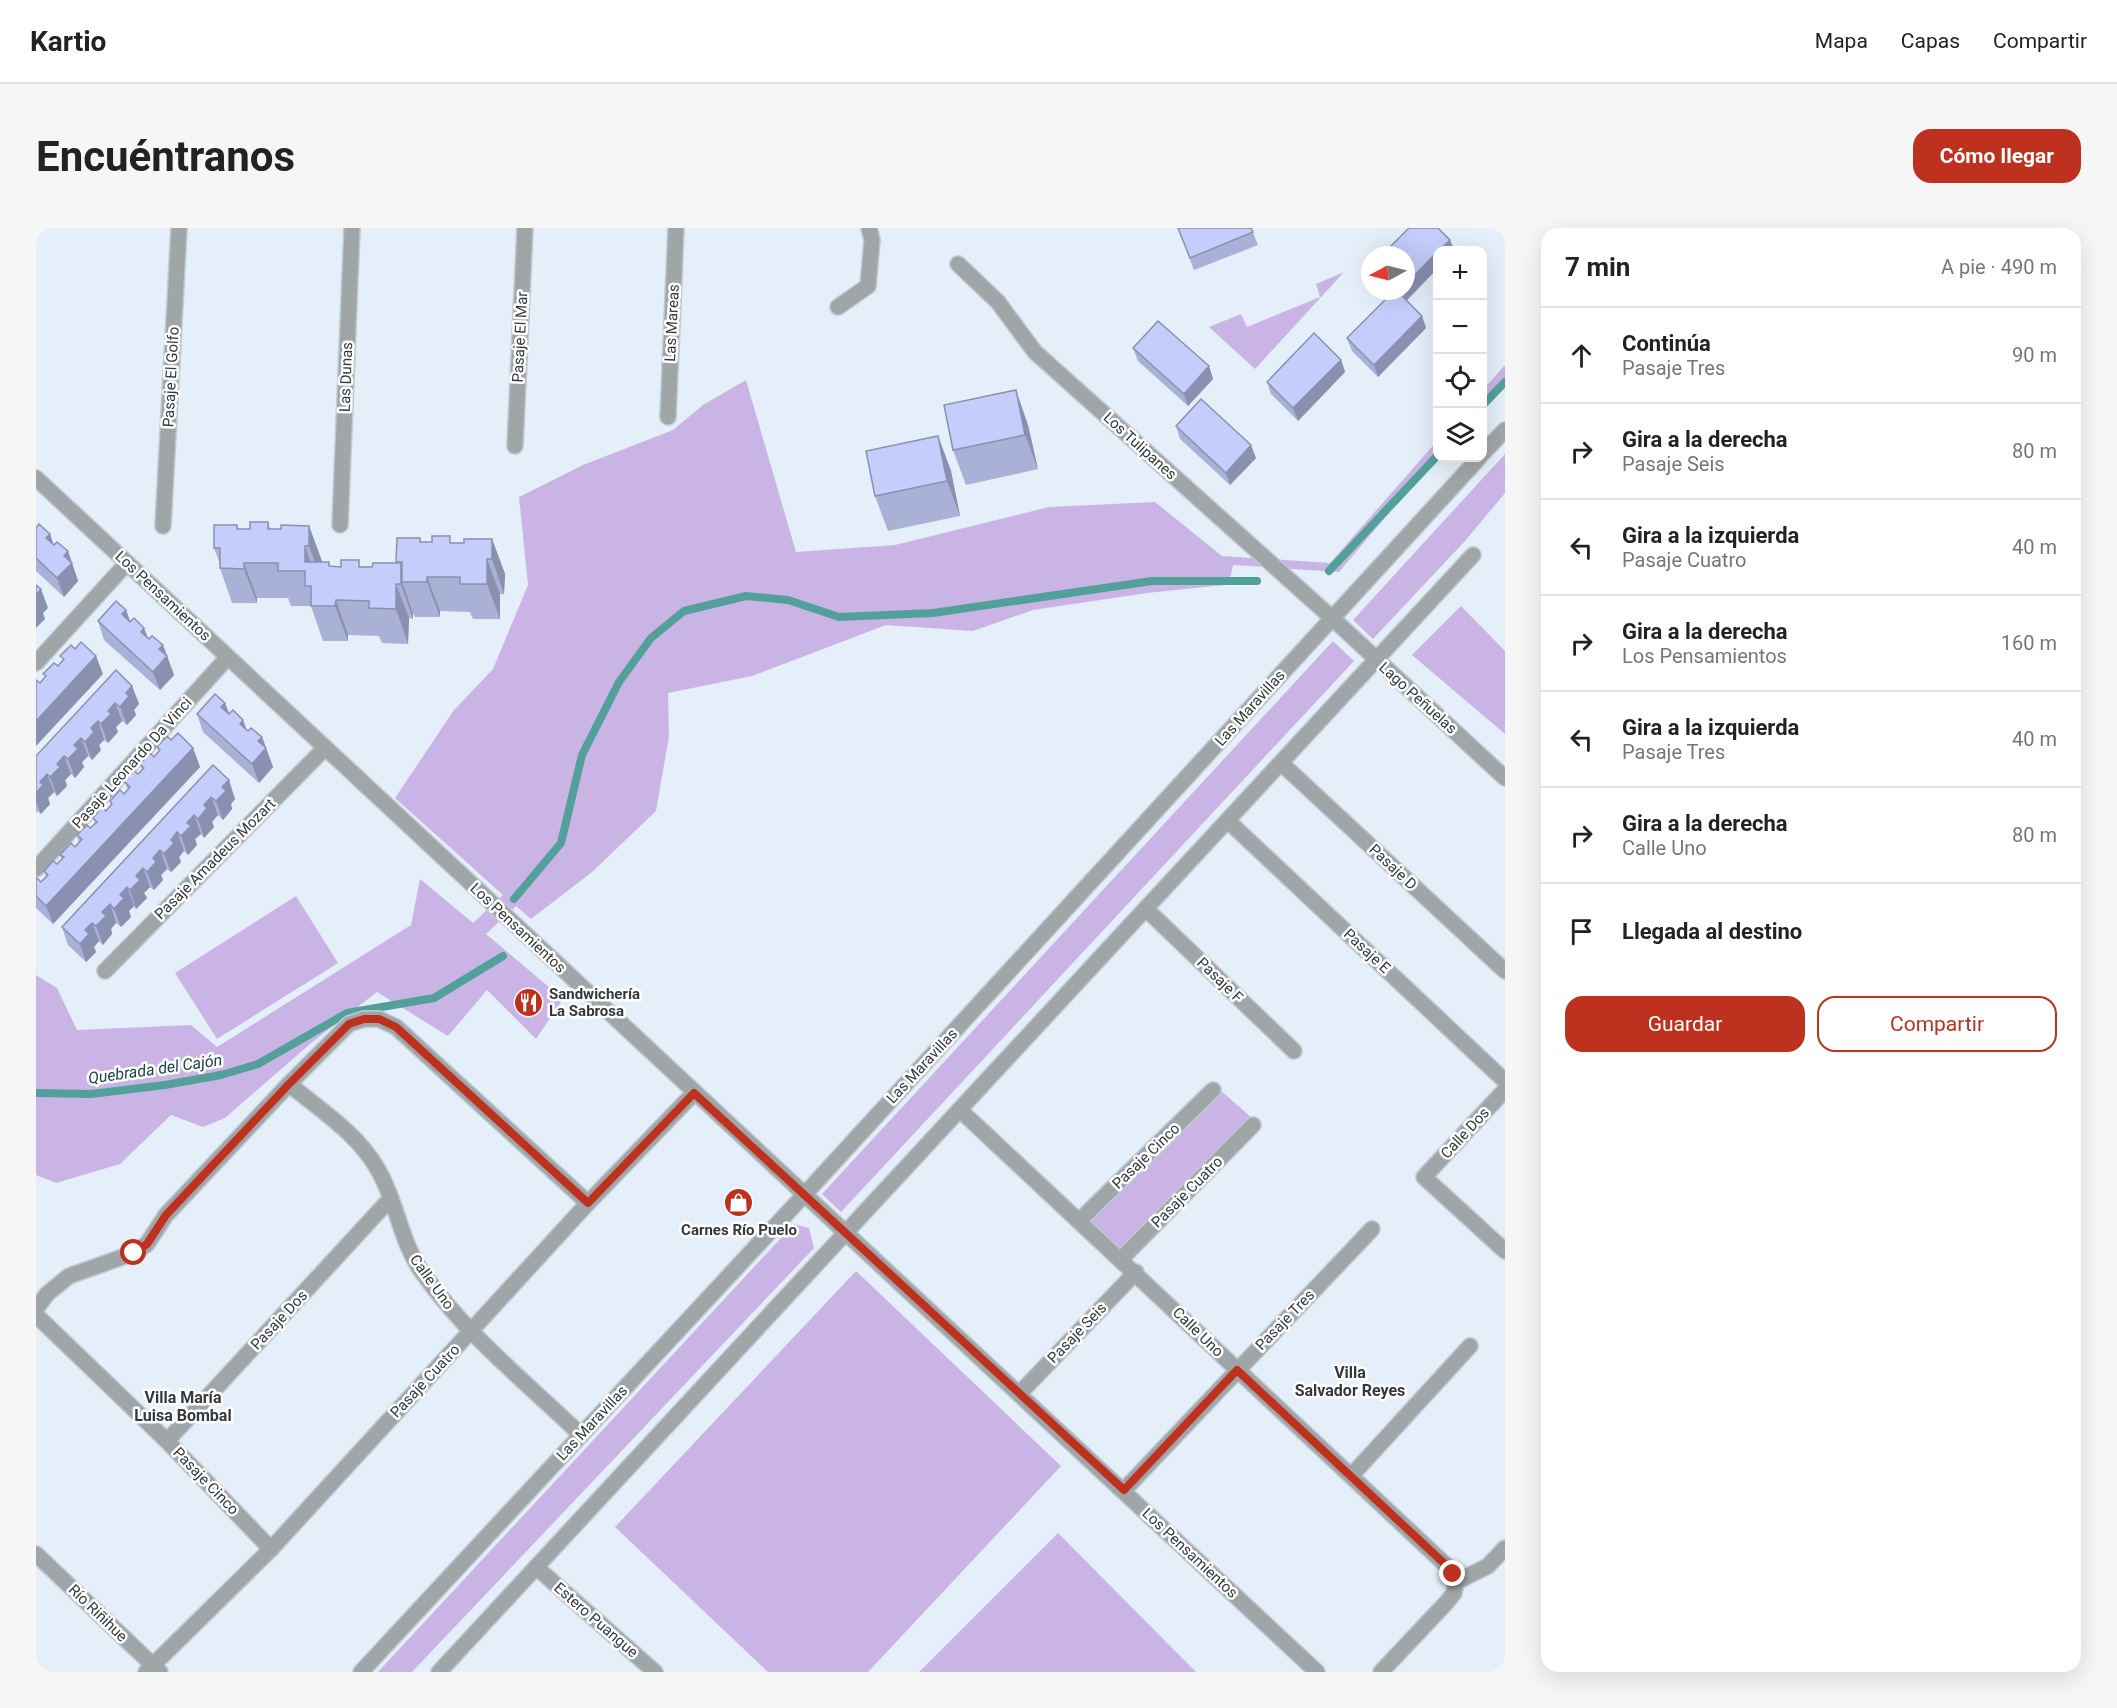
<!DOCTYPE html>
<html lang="es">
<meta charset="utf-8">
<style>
body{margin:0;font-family:Roboto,sans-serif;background:#f6f6f6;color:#222}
.controls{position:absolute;right:18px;top:18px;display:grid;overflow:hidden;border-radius:12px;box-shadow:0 6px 24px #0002}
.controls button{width:54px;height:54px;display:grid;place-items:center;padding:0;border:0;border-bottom:2px solid #e0e0e0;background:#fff;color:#222;font:30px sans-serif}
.compass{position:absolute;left:1325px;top:18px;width:54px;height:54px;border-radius:50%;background:#fff;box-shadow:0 6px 24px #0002;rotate:263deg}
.stop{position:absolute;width:18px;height:18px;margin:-14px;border:4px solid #bd311e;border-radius:50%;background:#fff}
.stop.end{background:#bd311e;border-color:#fff;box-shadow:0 2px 6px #0008}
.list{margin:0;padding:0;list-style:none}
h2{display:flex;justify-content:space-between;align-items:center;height:78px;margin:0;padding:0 24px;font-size:26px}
h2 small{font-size:20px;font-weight:400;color:#767676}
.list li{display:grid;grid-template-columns:39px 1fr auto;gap:18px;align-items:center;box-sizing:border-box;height:96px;padding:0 24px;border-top:2px solid #e0e0e0}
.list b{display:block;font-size:22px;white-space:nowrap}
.list p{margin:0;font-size:20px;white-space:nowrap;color:#767676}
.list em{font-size:20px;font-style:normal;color:#767676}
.actions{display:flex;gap:12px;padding:18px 24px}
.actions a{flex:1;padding:14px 0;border:2px solid #bd311e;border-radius:18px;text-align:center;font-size:21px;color:#bd311e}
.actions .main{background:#bd311e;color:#fff}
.icon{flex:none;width:33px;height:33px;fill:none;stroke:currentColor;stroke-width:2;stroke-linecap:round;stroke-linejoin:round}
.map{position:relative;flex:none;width:1469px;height:1444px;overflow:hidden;border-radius:18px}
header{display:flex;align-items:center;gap:36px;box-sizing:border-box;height:84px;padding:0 30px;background:#fff;border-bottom:2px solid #e0e0e0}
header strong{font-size:28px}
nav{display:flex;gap:33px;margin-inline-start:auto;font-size:21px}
.intro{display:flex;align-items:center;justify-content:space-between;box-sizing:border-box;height:144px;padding:0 36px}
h1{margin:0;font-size:42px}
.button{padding:15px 27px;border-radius:18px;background:#bd311e;color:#fff;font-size:21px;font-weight:700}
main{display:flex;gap:36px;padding:0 36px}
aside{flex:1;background:#fff;border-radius:18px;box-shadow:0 6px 24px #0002}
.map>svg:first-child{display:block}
.green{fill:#cab4e6}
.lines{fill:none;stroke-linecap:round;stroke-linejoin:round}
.stream{stroke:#53a09a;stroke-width:8}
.minor-casing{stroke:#c1cad3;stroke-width:18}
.minor{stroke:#a0a6a8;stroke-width:15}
.wall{fill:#a9b1d7}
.shaded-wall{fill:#8a90af}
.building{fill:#c5cefa;stroke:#8a90af;stroke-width:1.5}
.route{stroke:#bd311e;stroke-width:8}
.labels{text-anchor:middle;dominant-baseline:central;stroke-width:5;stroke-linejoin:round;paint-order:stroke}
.street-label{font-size:15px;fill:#34383c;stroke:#fff}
.poi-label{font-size:15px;font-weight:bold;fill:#34383c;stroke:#fff;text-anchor:start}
.water-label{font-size:16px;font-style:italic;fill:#1e4441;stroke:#fff}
.neighbourhood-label{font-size:16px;font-weight:bold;fill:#34383c;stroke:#fff}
</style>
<header>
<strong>Kartio</strong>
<nav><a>Mapa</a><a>Capas</a><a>Compartir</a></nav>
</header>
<div class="intro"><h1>Encuéntranos</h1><a class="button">Cómo llegar</a></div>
<main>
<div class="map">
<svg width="1469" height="1444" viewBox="0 0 1469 1444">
<rect width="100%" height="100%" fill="#e4eff9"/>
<g class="green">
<path d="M1308,44L1219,141L1173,99L1205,86L1211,99L1284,69L1280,56Z"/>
<path d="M1469,137V154L1447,177V162Z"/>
<path d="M710,152L760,324L859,317L1013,279L1119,274L1186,328L1294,335L1401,213L1402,230H1403L1352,286L1303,344L1197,337L1195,347L1188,357L1111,365L997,382L937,403L850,397L716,448L632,465L633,508L620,583L556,644L495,691L480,678L450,706L527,771L500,811L451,762L412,808L341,764L274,816L189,890L167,899L135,887L84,936L20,955L0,947V747L21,760L41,802L155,797L181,819L375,697L384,651L437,695L467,667L359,570L418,482L457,441L492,357L483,269L547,237L637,202L667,177Z"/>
<path d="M1469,226V265L1429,313L1337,411L1317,392Z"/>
<path d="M1425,378L1469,423V506L1376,427Z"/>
<path d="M1297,413L1318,433L805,984L786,966Z"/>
<path d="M260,668L302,735L181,811L139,745Z"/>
<path d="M1183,861L1216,890L1086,1026L1050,994Z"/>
<path d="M758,996L773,1000L778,1020L376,1444H342Z"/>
<path d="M820,1043L1025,1238L832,1444H732L579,1299Z"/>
<path d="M1022,1305L1160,1444H883Z"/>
</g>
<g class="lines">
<g class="stream">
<path d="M1446,178L1469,154"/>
<path d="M1293,343L1402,227"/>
<path d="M478,671L525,615L546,527L583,454L615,410L648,383L710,368L752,372L803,389L897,385L1116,353H1221"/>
<path d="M0,865L55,866L129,857L185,847L222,836L311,785L398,770L467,728"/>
</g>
<defs>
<g id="minor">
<path d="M922,36L962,74L999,124L1296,390L1469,550"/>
<path d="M802,79L832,58L836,12L833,0"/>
<path d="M632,189L640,0"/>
<path d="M479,218L489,0"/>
<path d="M1446,226L1469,202"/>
<path d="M0,250L1281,1444"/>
<path d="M304,297L316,0"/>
<path d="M127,298L143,0"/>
<path d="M0,435L91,335"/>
<path d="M1245,535L1469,743"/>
<path d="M1192,593L1469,853"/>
<path d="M0,641L192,429"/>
<path d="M1110,681L1258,823"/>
<path d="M69,743L289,520"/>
<path d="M253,856C283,881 321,905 341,940C361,973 364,1013 386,1044C429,1106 491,1155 545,1207"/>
<path d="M1469,862L1388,949L1469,1023"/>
<path d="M924,882L1412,1339L1420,1354"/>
<path d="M1043,993L1177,862"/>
<path d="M1085,1031L1217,897"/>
<path d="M0,1081L11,1066L33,1048L98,1025L111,1016L130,987L253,856L313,796L328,791H343L360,799L552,975"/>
<path d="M0,1087L131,1213L235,1321"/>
<path d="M983,1166L1100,1044"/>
<path d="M131,1213L355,970"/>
<path d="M1315,1248L1434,1118"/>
<path d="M1088,1262L1336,1001"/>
<path d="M0,1326L124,1444"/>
<path d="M500,1339L619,1444"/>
<path d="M1420,1354L1452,1338L1469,1320"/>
<path d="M110,1444L235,1321L552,975L658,865"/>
<path d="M325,1444L768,967L1443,230"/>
<path d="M403,1444L1437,327"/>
<path d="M1345,1444L1410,1375L1418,1365L1420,1354"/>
</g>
</defs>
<use href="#minor" class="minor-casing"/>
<use href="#minor" class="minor"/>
</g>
<g class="wall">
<path d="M1142,0H1215L1222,17L1158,42Z"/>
<path d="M1373,0H1402L1414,12L1418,22H1401V41L1370,73L1386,88L1390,100L1342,149L1316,123L1311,110L1358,63H1370V27H1346Z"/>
<path d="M1097,120L1173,138L1177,151L1152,178L1102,133Z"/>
<path d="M1305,132L1309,144L1262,193L1235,166L1231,154Z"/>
<path d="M992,197L1002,241L930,257L917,222Z"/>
<path d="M1140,198L1220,230L1194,257L1144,211Z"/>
<path d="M902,208L915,243L924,288L852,303L839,268Z"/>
<path d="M232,294L234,301H245L273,298L286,334H293L294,338L336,339L361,335L360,334L386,314L428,315L456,311L469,346L468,366H464V391H437L434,384L404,383V389H379L377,385V391L373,390L372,416L346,415L343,408L312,407V413H287L275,378H255L252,370H221V375H196L184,340V336L178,320L201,297L203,301H214Z"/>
<path d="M0,300L14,306L18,317L32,323L42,353L28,369L0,343Z"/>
<path d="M90,382L94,394L113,411L127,417L138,447L124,462L68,412L62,393Z"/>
<path d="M96,458L103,476L98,482L100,487L91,497L86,493L80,499L82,504L72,515L68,512L63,517L65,522L56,532L52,528L46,534L48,539L39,550L35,546L29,552L31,558L21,568L18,564L12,570L14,576L5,586L1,583L0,585V528Z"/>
<path d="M189,475L193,486L211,502L226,509L237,539L223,555L167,504L161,486Z"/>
<path d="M135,512L157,520L164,539L17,696L0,680V652L5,654L10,649L8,643L21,636L26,631L24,627L39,619L43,614L41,607L54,600L59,595L57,590L70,583L75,578L74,573L88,566L92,562L88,553L102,546L106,542L104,536L118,529L123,524L121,519Z"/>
<path d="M177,537L199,571L195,576L196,581L187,592L182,587L176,594L178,599L168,610L165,606L159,611L161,617L152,627L148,623L143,629L145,634L135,644L131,641L125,647L127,652L118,662L114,659L108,665L111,670L100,681L98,678L93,683L95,689L85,699L80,695L75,701L76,706L67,717L63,713L58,719L60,724L50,734L32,717L26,699Z"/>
</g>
<g class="shaded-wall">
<path d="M1414,12L1418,22H1403Z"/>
<path d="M1401,24V41L1370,73L1367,63H1370V56Z"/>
<path d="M1386,88L1390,100L1342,149L1338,137Z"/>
<path d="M1305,132L1309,144L1262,193L1257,180Z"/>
<path d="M1173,138L1177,151L1152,178L1148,166Z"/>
<path d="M980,162L992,197L1002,241L989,207Z"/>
<path d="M902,208L915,243L924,288L911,253Z"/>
<path d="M1215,217L1220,230L1194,257L1190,245Z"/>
<path d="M273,298L286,333V353L273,318Z"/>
<path d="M14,306L20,325L10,310Z"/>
<path d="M456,311L469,346L468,366L456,331Z"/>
<path d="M269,318L281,353L269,334Z"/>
<path d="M32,323L42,353L28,369L21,350L28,328Z"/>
<path d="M451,331L464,366V391L451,356Z"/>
<path d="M208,335L221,370V375L208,341Z"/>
<path d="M365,335L372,354H366L377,385V391L365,356Z"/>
<path d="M391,349L404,383V389L391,354Z"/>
<path d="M360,356L373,390L372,416L360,381Z"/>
<path d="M5,361L12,380L7,385L9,391L0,400V367Z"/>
<path d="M300,372L312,407V413L299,378Z"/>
<path d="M90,382L97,401L86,386Z"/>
<path d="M108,400L115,418L105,404Z"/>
<path d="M127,417L138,447L124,462L117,444L123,421Z"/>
<path d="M60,428L67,446L0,518V493Z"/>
<path d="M96,458L103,476L98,482L100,487L91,497L84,479L90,465Z"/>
<path d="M79,475L86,493L80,499L82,504L72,515L65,496L72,483Z"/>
<path d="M189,475L196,493L185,479Z"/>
<path d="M207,492L214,510L204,496Z"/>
<path d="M62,493L68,512L63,517L65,522L56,532L49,514L55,500Z"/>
<path d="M226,509L237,539L223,555L216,536L222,513Z"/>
<path d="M45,510L52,528L46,534L48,539L39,550L32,531L38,517Z"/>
<path d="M157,520L164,539L17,696L10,678Z"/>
<path d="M28,528L35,546L29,552L31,558L21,568L14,549L21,536Z"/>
<path d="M11,546L18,564L12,570L14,576L5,586L0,574V565L4,554Z"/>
<path d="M193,552L199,571L195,576L196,581L187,592L180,573L186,559Z"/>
<path d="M175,569L182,587L176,594L178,599L168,610L162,591L168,577Z"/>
<path d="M158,587L165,606L159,611L161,617L152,627L145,608L151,595Z"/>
<path d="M141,604L148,623L143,629L145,634L135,644L128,626L135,612Z"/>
<path d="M124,622L131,641L125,647L127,652L118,662L111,644L117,630Z"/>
<path d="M107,640L114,659L108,665L111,670L100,681L94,662L100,648Z"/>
<path d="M91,659L98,678L93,683L95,689L85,699L78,681L84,667Z"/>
<path d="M74,676L80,695L75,701L76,706L67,717L60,698L66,684Z"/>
<path d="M56,695L63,713L58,719L60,724L50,734L44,716L49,702Z"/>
</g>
<g class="building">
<path d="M1142,0H1215L1217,4L1154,30Z"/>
<path d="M1373,0H1402L1414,12L1403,22H1401V24L1370,56V27H1346Z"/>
<path d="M1358,63H1361L1386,88L1338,137L1311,110Z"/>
<path d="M1122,93L1173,138L1148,166L1097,120Z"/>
<path d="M1278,105L1305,132L1257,180L1231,154Z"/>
<path d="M980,162L989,207L917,222L908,177Z"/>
<path d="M1165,171L1215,217L1190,245L1140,198Z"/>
<path d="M902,208L911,253L839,268L830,223Z"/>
<path d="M214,294H232V301H245V297L273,298V318H269V334H293V338L305,339V332H323V339H336L337,335H365V356H360V381L333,380V373L300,372L299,378H275V358H269V343H242V335H208V341L184,340V320H178V297H201V301H214Z"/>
<path d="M3,296L14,306L10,310L18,317L21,314L32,323L28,328L36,335L21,350L0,330V300Z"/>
<path d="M396,308H414V315H428V311H456V331H451V356H424V349H391V354H366V334H360L361,310H384V314H396Z"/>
<path d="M0,357L5,361L0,367Z"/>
<path d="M80,373L90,382L86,386L94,394L98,390L108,400L105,404L113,411L116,408L127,417L123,421L131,428L117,444L62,393Z"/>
<path d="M45,414L60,428L0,493V452L4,455L10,448L7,446L18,435L22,438L28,431L24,428L35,417L39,421Z"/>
<path d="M80,442L96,458L90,465L93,468L84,479L79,475L72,483L75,486L65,496L62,493L55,500L58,504L49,514L45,510L38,517L42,521L32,531L28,528L21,536L24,539L14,549L11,546L4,554L7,557L0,565V528Z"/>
<path d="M179,466L189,475L185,479L193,486L197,482L207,492L204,496L212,503L215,500L226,509L222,513L230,520L216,536L161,486Z"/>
<path d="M142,505L157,520L10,678L0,668V652L1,650L5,654L12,647L8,643L17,633L21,636L28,629L24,627L35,615L39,619L46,611L41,607L51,597L54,600L61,594L57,590L66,579L70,583L76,576L74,573L84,562L88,566L94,559L88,553L98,543L102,546L108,540L104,536L114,525L118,529L124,522L121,519L131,508L135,512Z"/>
<path d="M177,537L193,552L186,559L190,563L180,573L175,569L168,577L171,580L162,591L158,587L151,595L155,598L145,608L141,604L135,612L138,615L128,626L124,622L117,630L120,634L111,644L107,640L100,648L104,652L94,662L91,659L84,667L88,670L78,681L74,676L66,684L70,688L60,698L56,695L49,702L53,706L44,716L26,699Z"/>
<path d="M1469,1438V1444H1464Z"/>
</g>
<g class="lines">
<path class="route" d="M98,1025L111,1016L130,987L253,856L313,796L328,791H343L360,799L552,975L658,865L1088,1262L1201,1142L1412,1339L1417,1346"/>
</g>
<defs>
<symbol id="restaurant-disc" viewBox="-11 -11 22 22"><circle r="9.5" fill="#bd311e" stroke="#fff"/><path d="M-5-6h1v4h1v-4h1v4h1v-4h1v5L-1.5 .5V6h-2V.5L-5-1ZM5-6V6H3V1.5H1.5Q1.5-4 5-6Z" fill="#fff"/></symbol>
<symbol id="shop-disc" viewBox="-11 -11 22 22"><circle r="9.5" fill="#bd311e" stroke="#fff"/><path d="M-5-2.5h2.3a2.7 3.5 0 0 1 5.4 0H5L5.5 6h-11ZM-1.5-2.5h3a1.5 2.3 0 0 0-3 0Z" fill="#fff"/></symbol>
</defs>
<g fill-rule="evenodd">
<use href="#restaurant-disc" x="476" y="758" width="33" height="33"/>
<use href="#shop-disc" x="686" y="958" width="33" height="33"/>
</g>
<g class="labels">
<g class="street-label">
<text transform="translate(636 95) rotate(-87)">Las Mareas</text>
<text transform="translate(484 109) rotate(-87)">Pasaje El Mar</text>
<text transform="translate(135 149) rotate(-87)">Pasaje El Golfo</text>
<text transform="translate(310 149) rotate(-88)">Las Dunas</text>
<text transform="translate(1104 218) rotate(42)">Los Tulipanes</text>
<text transform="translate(127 368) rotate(43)">Los Pensamientos</text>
<text transform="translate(1382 470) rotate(42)">Lago Peñuelas</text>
<text transform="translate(1214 480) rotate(-48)">Las Maravillas</text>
<text transform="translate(96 535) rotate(-48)">Pasaje Leonardo Da Vinci</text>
<text transform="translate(179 631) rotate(-45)">Pasaje Amadeus Mozart</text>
<text transform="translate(1357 639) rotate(43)">Pasaje D</text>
<text transform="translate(482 700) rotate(43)">Los Pensamientos</text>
<text transform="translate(1331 723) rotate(43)">Pasaje E</text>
<text transform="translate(1184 752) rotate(44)">Pasaje F</text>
<text transform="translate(886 838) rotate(-47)">Las Maravillas</text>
<text transform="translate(1429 905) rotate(-47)">Calle Dos</text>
<text transform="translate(1110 928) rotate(-44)">Pasaje Cinco</text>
<text transform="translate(1151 964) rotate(-45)">Pasaje Cuatro</text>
<text transform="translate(396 1054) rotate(54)">Calle Uno</text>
<text transform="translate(243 1092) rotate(-47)">Pasaje Dos</text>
<text transform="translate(1249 1092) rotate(-46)">Pasaje Tres</text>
<text transform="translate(1162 1104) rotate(44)">Calle Uno</text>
<text transform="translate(1041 1105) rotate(-46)">Pasaje Seis</text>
<text transform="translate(389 1153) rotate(-47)">Pasaje Cuatro</text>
<text transform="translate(556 1195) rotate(-47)">Las Maravillas</text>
<text transform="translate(170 1253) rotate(46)">Pasaje Cinco</text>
<text transform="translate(1154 1325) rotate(43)">Los Pensamientos</text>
<text transform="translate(62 1385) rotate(44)">Río Riñihue</text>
<text transform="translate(560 1392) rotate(41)">Estero Puangue</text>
</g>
<g class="poi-label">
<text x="513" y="766">Sandwichería<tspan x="513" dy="17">La Sabrosa</tspan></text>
<text x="703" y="1002" text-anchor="middle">Carnes Río Puelo</text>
</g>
<g class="water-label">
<text transform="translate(119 841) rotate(-8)">Quebrada del Cajón</text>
</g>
<g class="neighbourhood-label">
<text x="1314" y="1144">Villa<tspan x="1314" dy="18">Salvador Reyes</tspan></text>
<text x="147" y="1169">Villa María<tspan x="147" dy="18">Luisa Bombal</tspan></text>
</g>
</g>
</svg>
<div class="controls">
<button>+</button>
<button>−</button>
<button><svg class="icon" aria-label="locate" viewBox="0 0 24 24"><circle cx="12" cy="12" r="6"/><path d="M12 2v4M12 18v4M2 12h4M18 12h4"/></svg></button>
<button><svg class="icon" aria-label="layers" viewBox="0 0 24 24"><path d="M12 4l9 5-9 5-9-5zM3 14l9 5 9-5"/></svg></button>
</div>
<svg class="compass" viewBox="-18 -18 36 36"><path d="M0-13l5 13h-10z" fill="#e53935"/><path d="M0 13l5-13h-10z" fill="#767676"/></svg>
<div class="stop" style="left:98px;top:1025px"></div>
<div class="stop end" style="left:1417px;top:1346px"></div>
</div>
<aside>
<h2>7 min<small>A pie · 490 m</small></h2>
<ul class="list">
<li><svg class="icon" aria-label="ahead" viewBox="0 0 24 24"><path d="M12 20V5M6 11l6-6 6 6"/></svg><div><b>Continúa</b><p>Pasaje Tres</p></div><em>90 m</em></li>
<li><svg class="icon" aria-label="right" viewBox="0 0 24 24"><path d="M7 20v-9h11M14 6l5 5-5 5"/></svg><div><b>Gira a la derecha</b><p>Pasaje Seis</p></div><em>80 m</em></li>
<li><svg class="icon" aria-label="left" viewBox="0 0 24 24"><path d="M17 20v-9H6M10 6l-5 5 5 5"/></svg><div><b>Gira a la izquierda</b><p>Pasaje Cuatro</p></div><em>40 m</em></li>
<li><svg class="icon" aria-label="right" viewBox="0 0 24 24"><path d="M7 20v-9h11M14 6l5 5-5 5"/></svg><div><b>Gira a la derecha</b><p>Los Pensamientos</p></div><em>160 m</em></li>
<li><svg class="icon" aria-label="left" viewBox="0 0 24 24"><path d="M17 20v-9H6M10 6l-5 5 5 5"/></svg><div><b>Gira a la izquierda</b><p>Pasaje Tres</p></div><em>40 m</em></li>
<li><svg class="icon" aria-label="right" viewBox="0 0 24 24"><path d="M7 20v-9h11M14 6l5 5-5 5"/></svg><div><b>Gira a la derecha</b><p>Calle Uno</p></div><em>80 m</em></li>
<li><svg class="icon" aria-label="arrive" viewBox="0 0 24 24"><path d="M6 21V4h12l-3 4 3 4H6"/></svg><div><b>Llegada al destino</b></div></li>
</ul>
<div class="actions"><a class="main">Guardar</a><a>Compartir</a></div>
</aside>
</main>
